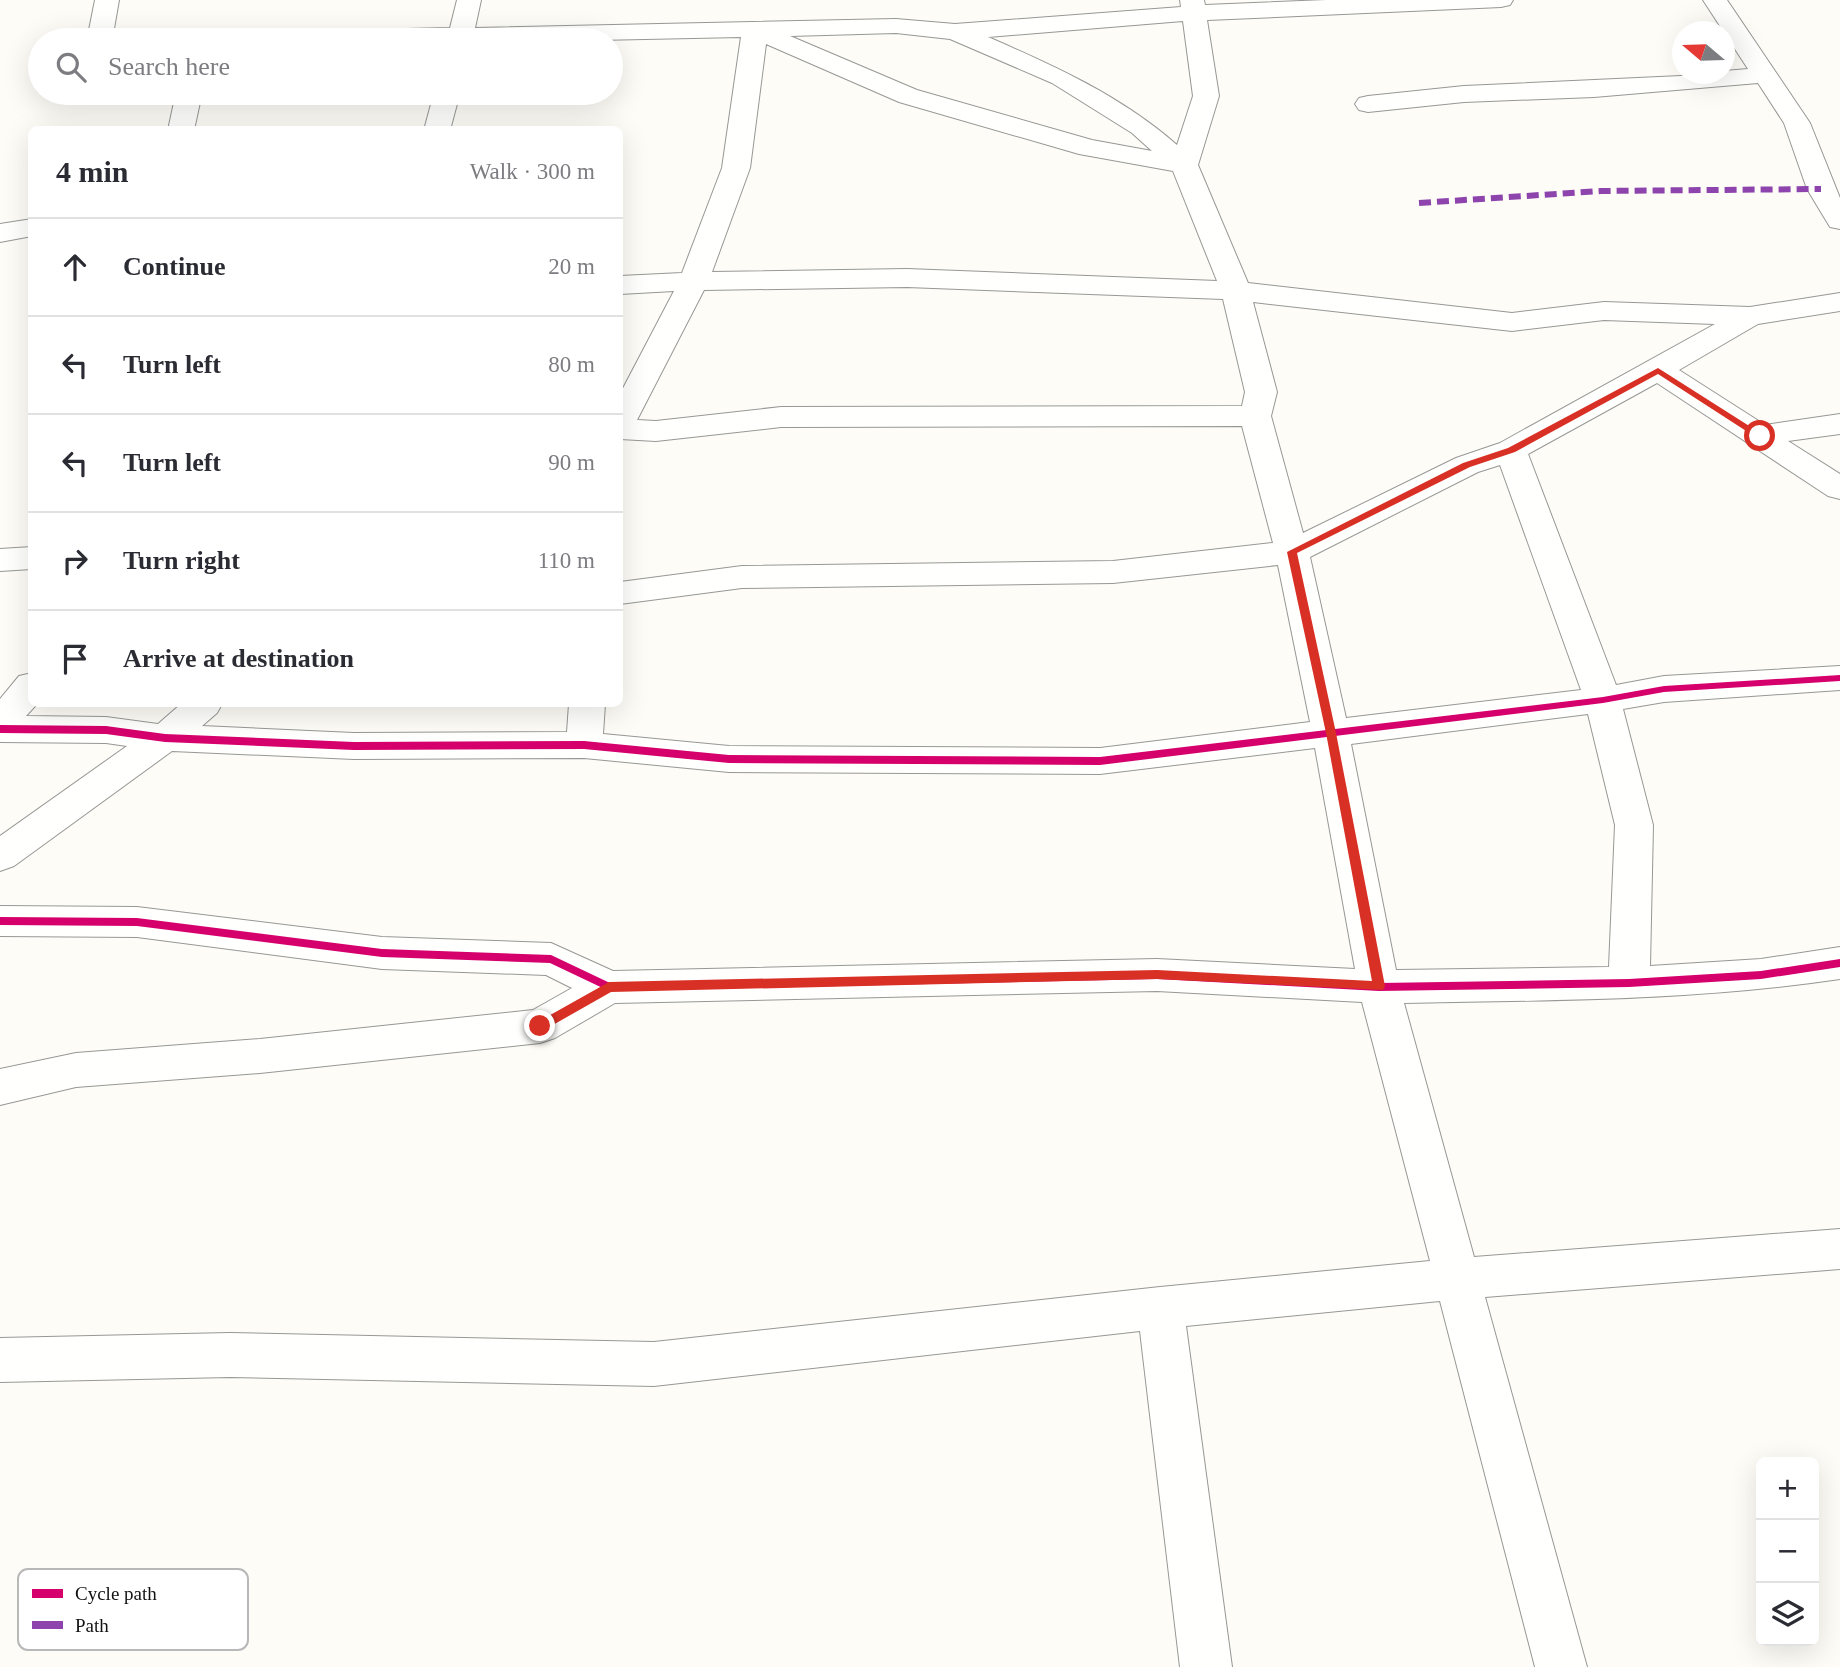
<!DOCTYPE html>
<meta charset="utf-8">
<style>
body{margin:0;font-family:"Times New Roman",serif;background:#f2f2f3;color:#2b2b33}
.controls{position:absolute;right:21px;bottom:21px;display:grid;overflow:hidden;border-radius:10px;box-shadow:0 7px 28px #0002}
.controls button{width:63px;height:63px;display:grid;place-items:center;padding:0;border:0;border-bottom:2px solid #e1e1e2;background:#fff;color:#2b2b33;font:35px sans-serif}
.compass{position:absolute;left:1672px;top:21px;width:63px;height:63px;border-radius:50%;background:#fff;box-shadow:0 7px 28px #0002;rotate:289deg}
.stop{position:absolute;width:21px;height:21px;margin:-16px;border:5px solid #d93025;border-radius:50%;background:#fff}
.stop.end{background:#d93025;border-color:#fff;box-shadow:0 2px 7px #0008}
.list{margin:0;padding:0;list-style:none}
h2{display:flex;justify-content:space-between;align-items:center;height:91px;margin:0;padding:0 28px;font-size:30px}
h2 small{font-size:23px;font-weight:400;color:#7c7c81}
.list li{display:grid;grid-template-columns:46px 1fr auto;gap:21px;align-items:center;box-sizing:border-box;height:98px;padding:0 28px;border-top:2px solid #e1e1e2}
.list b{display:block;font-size:26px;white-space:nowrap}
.list em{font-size:23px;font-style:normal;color:#7c7c81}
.icon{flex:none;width:38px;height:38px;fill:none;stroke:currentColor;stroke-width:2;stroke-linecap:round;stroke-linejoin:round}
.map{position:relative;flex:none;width:1840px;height:1667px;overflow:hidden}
.search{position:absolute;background:#fff;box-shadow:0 7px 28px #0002;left:28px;top:28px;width:595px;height:77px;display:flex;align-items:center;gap:18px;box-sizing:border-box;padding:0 24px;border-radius:38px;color:#7c7c81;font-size:26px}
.panel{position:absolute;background:#fff;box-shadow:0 7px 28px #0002;left:28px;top:126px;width:595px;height:581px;border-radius:10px}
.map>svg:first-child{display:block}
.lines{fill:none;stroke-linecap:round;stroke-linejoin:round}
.street-casing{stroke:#979795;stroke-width:2}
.street{fill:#fffffe;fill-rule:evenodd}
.quiet{stroke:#8e44ad;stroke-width:6;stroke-dasharray:12 6;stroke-linecap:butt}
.cycleway-casing{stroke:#fff;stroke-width:5}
.cycleway{fill:#d6006c;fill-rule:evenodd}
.route{fill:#d93025}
.key{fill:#fff;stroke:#b8b8b8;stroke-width:2}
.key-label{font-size:19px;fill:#111}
</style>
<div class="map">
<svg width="1840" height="1667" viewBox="0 0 1840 1667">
<rect width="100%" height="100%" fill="#fdfcf7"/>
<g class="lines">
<defs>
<g id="street">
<path d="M95,0H119L112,40H87Z"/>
<path d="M457,0H481L475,28L896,19L955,24L1181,7L1180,0H1204L1205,5L1326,0H1513L1510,5L1501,7L1207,20L1219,96L1198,165L1248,283L1512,313L1604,302L1750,307L1840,293V311L1758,324L1679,370L1765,425L1840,414V434L1788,441L1840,474V499L1828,496L1657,383L1528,454L1616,685L1664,676L1840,666V690L1664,702L1623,709L1653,825L1650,966L1761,959L1840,947V979C1694,1001 1551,1000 1404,1003L1474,1257L1840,1229V1269L1485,1297L1587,1667H1535L1440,1301L1186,1326L1232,1667H1180L1140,1331L654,1386L230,1377L0,1382V1338L230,1333L654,1342L1160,1287L1430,1261L1362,1002L1157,991L615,1003L555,1038L540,1043L260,1073L76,1087L0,1105V1069L76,1053L260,1039L533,1010L572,988L546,975L382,969L137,937L0,936V906L137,907L382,937L551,943L613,971L1157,959L1355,969L1315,748L1100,774L729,772L584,758L354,759L172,751L14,866L0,871V836L127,746L106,743L0,742V699L19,676L32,673V704H37L26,716L106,717L158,724L181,704H222L217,713L202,726L354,733L567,732L569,704H605L603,734L729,746L1100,748L1310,722L1278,565L1113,583L742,588L620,604V582L742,566L1113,561L1273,543L1242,426L781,427L656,441L620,439V394L674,291L620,294V276L682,273L722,168L741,37L597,40H260L264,35L273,32L450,28ZM1183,21L1193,96L1177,145C1121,96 1055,66 988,37ZM896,33L950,39L1052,83L1132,133L1152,151L1092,140L917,90L790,36ZM766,44L899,102L1079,154L1173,171L1217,281L907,269L712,272L750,168ZM907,287L1223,299L1245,392L1242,406L781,407L656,421L637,420L704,290ZM1253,302L1512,331L1604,320L1715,324L1500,443L1456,458L1303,533L1271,416L1277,392ZM1500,465L1581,690L1346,718L1310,557L1478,472ZM1588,714L1615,825L1609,967L1396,970L1351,744Z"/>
<path d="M1703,0H1727L1810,123L1840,198V229L1830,227L1807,189L1784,123L1758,83L1594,97L1464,102L1368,112L1359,110L1355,104L1359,98L1368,96L1464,86L1724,74V71L1748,69Z"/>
<path d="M176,93H202L194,130H168Z"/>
<path d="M434,93H460L450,130H424Z"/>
<path d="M32,219V236L0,242V224Z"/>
<path d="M32,547V569L0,571V549Z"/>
</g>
</defs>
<use href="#street" class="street-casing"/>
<use href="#street" class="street"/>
<path class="quiet" d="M1419,203L1601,191L1821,189"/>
<defs>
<g id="cycleway">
<path d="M1840,675V681L1664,692L1603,703L1100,765L729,763L584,749L354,750L165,742L106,734L0,733V725L106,726L165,734L354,742L584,741L729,755L1100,757L1603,697L1664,686Z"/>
<path d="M0,917L137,918L382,949L551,955L610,983L1157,971L1379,983L1629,979L1761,971L1840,959V967L1761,979L1629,987L1379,991L1157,979L609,991L550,963L382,957L137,926L0,925Z"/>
</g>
</defs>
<use href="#cycleway" class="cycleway-casing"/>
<use href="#cycleway" class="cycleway"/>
</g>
<path class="route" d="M1658,368L1765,436L1757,438L1658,374L1515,452L1470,467L1297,553L1336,733L1385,986L1383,990L1157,979L611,992L544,1030H536V1023L609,982L1157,970L1372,981L1326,733L1287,552L1463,463L1508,448Z"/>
<rect x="18" y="1569" width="230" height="81" rx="10" class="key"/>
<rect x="32" y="1589" width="31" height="9" fill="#d6006c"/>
<rect x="32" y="1621" width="31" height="8" fill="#8e44ad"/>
<g class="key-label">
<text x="75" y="1600">Cycle path</text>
<text x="75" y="1632">Path</text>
</g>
</svg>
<div class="controls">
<button>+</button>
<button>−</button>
<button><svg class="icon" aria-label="layers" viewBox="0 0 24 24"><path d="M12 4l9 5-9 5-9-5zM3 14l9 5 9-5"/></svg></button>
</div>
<svg class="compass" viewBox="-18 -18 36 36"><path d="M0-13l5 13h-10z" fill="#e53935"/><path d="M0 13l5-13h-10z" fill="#7c7c81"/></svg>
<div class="stop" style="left:1760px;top:436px"></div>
<div class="stop end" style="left:540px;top:1026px"></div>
<div class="search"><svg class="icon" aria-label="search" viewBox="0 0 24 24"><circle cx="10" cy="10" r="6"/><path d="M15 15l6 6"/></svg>Search here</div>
<section class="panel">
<h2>4 min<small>Walk · 300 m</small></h2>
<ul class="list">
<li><svg class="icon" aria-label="ahead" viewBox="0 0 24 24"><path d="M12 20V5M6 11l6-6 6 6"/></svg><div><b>Continue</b></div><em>20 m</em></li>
<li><svg class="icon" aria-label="left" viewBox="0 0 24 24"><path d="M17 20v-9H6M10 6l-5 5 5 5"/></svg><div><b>Turn left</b></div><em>80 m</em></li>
<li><svg class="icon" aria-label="left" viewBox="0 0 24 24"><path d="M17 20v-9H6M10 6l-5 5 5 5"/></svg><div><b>Turn left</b></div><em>90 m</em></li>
<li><svg class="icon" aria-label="right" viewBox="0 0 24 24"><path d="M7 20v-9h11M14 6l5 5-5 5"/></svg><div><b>Turn right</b></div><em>110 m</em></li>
<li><svg class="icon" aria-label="arrive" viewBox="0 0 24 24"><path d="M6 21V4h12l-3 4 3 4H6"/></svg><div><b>Arrive at destination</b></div></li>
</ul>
</section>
</div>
